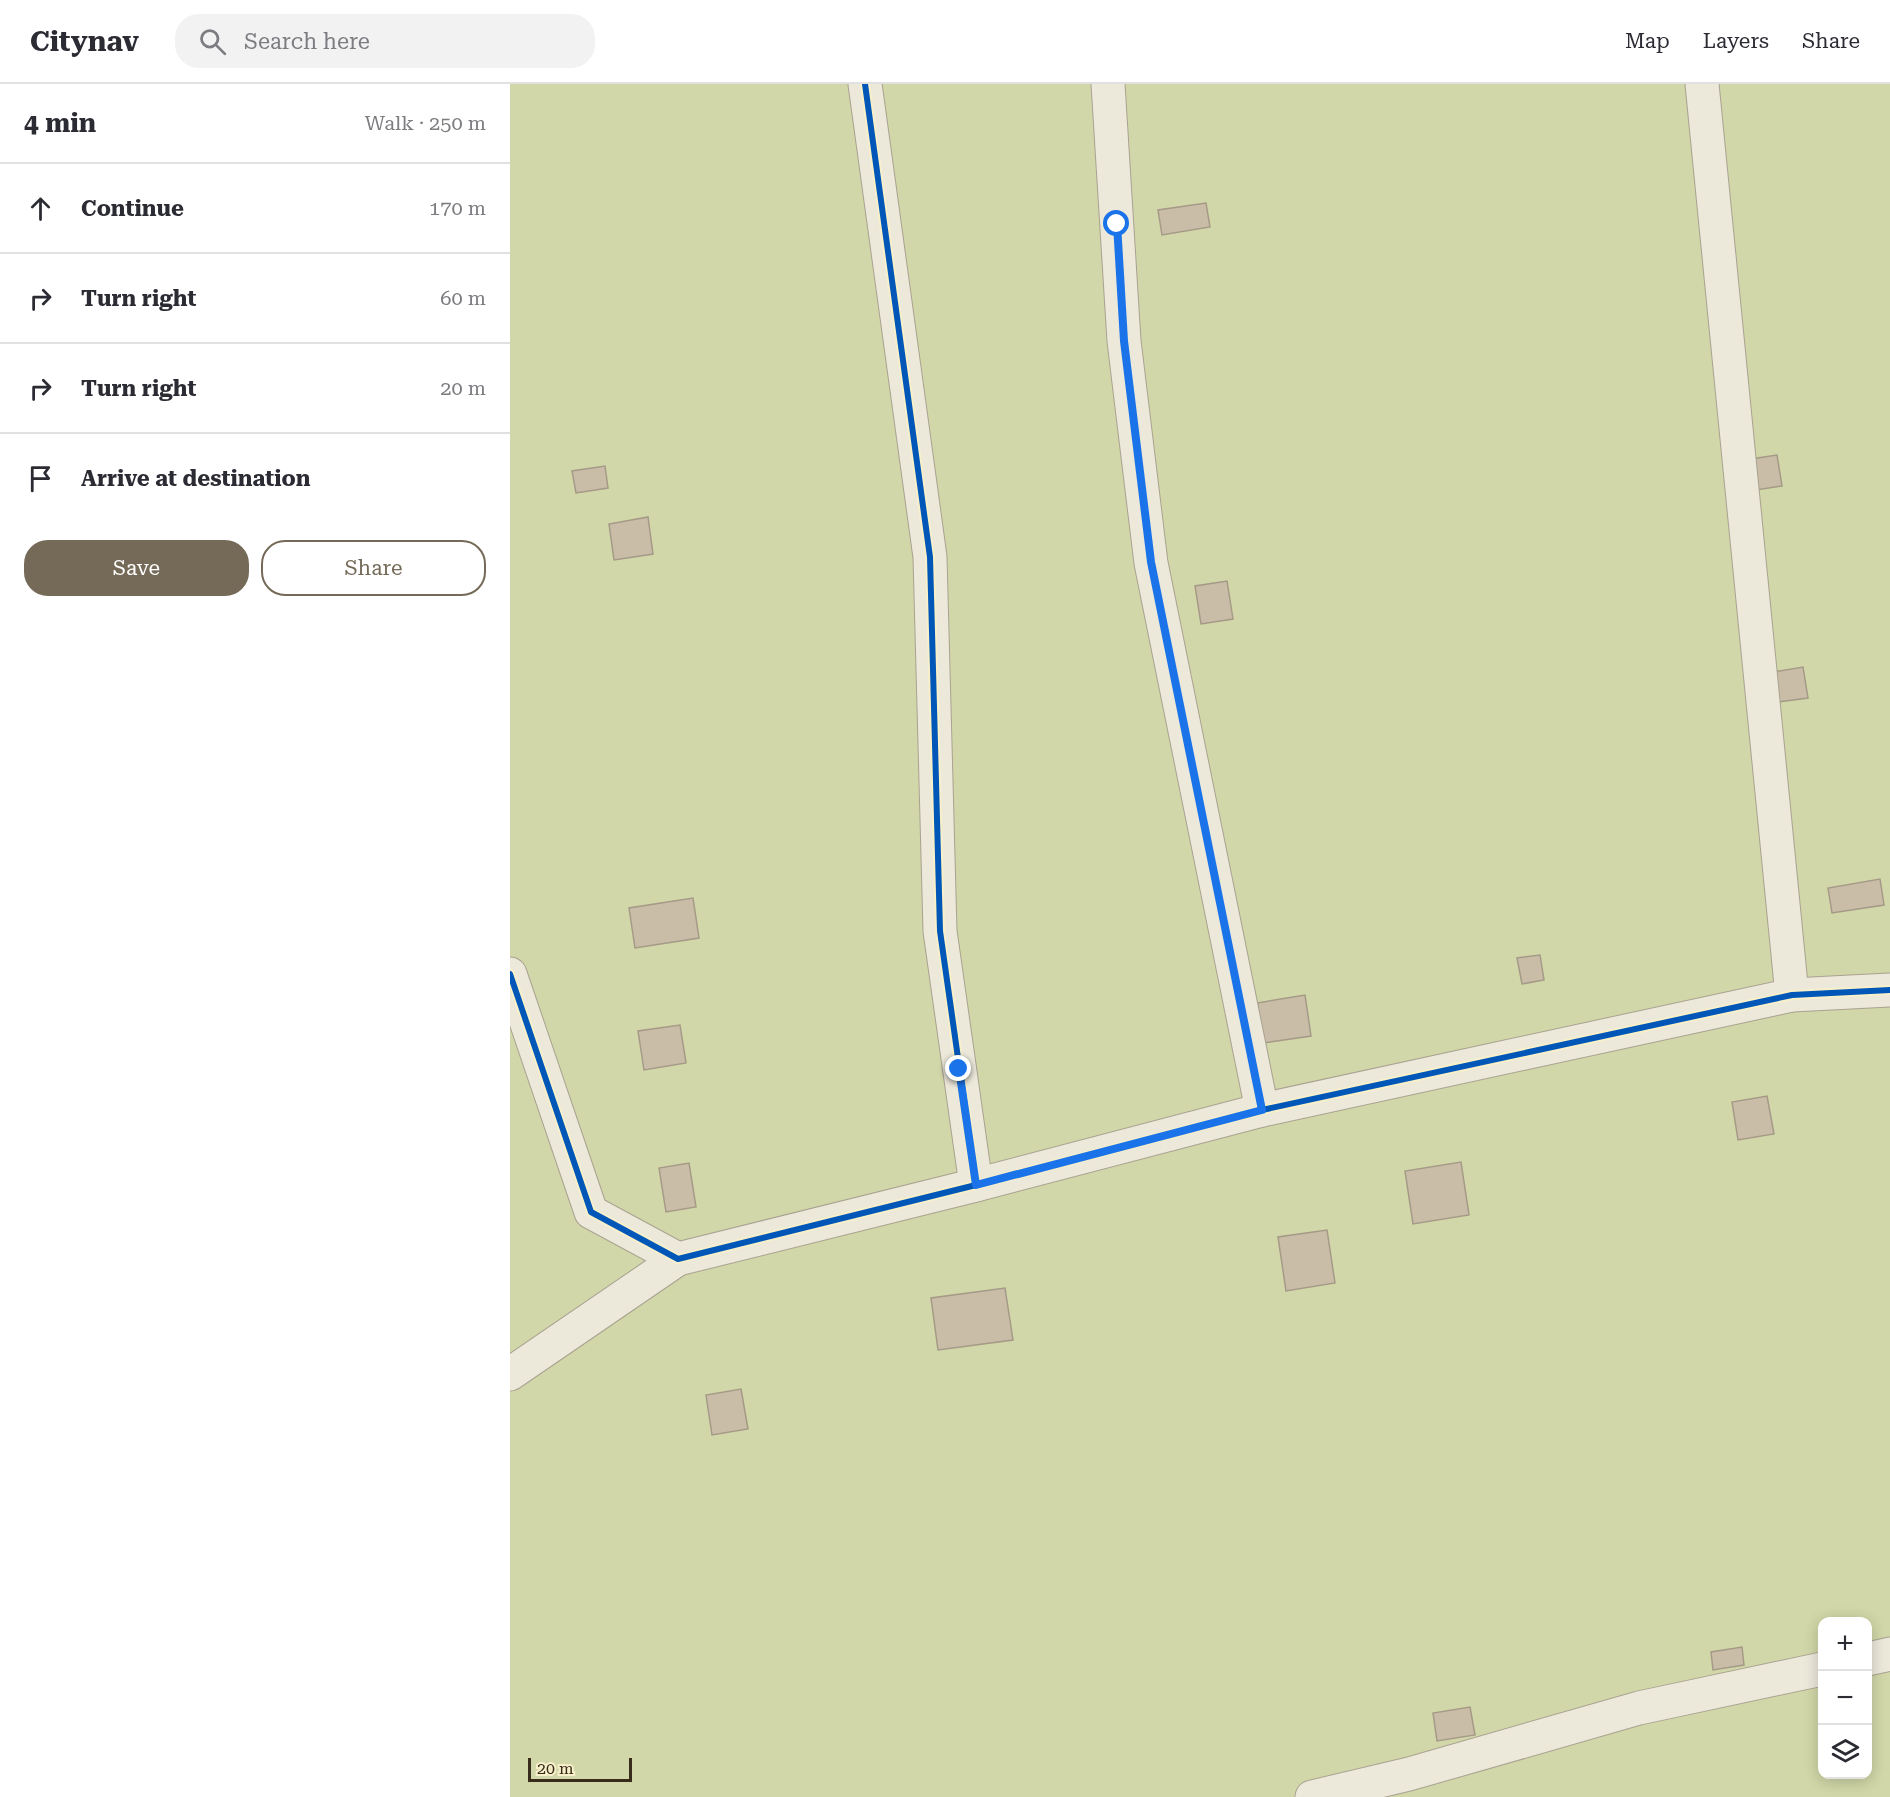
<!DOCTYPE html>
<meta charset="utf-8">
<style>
body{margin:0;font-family:"Roboto Serif",serif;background:#f2f2f3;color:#2b2b33}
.controls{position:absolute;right:18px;bottom:18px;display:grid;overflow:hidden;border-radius:12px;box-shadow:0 3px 15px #0003}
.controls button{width:54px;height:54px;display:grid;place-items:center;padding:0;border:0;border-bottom:2px solid #e1e1e2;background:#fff;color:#2b2b33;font:30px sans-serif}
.scale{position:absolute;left:18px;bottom:15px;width:104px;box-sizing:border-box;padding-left:6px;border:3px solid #372b1a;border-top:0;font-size:16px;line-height:21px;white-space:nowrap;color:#372b1a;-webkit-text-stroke:4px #f8f0ca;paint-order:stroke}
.stop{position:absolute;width:18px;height:18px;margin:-14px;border:4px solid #1a73e8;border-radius:50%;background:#fff}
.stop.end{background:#1a73e8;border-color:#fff;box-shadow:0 2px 6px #0008}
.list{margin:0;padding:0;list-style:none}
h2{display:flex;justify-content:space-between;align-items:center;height:78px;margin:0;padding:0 24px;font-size:26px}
h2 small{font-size:20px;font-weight:400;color:#7c7c81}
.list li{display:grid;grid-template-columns:39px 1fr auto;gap:18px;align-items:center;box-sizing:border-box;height:90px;padding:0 24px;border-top:2px solid #e1e1e2}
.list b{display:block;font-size:22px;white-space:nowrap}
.list em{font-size:20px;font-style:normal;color:#7c7c81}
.actions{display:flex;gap:12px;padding:18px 24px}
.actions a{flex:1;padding:14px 0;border:2px solid #746a57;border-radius:24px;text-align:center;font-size:21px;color:#746a57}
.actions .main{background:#746a57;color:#fff}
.icon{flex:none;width:33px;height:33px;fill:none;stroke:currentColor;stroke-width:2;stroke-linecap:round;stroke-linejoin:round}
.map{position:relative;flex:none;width:1380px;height:1713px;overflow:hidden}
header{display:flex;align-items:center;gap:36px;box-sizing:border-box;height:84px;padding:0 30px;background:#fff;border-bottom:2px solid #e1e1e2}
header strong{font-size:28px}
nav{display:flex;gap:33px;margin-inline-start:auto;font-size:21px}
.search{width:420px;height:54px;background:#f2f2f3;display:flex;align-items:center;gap:15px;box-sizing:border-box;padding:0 21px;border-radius:24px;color:#7c7c81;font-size:22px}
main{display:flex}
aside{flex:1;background:#fff}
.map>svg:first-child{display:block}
.green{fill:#d1d7a8;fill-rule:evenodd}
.building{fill:#c9bda7;stroke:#a59a87;stroke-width:1.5}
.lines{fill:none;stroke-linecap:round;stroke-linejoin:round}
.minor-casing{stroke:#a9a291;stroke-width:35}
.minor{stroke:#ece8da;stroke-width:33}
.cycleway-casing{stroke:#f8f0ca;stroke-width:10}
.cycleway{stroke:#0057b8;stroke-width:6}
.route{stroke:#1a73e8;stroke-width:8}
</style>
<header>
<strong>Citynav</strong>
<div class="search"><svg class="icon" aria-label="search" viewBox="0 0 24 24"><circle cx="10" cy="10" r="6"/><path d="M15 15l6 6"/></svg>Search here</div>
<nav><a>Map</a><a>Layers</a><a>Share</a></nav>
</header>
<main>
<aside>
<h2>4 min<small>Walk · 250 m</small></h2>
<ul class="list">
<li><svg class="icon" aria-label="ahead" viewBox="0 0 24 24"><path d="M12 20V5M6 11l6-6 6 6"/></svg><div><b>Continue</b></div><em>170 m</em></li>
<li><svg class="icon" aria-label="right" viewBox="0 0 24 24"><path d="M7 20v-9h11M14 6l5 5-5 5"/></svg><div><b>Turn right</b></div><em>60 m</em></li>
<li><svg class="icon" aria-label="right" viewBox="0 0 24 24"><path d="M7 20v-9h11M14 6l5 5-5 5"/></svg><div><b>Turn right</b></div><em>20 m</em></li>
<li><svg class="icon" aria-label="arrive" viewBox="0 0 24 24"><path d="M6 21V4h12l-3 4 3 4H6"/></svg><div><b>Arrive at destination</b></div></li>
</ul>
<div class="actions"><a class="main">Save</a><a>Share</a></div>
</aside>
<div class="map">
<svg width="1380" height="1713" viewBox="0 0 1380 1713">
<rect width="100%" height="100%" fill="#e5dfc7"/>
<path class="green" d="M0,0H1380V1713H0ZM1312,1538H1358V1690H1312Z"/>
<g class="building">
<path d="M696,119L700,143L652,151L648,126Z"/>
<path d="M1267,371L1272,402L1246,406L1241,375Z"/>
<path d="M95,382L98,404L66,409L62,387Z"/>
<path d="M138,433L143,470L104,476L99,440Z"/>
<path d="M717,497L723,535L691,540L685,502Z"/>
<path d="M1293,583L1298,614L1268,618L1263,588Z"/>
<path d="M1370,795L1374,821L1322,829L1318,804Z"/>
<path d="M183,814L189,854L125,864L119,824Z"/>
<path d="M1030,871L1034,896L1012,900L1007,874Z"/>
<path d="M795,911L801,952L754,959L747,919Z"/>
<path d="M170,941L176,979L134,986L128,947Z"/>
<path d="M1257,1012L1264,1050L1228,1056L1222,1018Z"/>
<path d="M951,1078L959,1131L903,1140L895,1087Z"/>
<path d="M179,1079L186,1123L156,1128L149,1084Z"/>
<path d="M817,1146L825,1199L776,1207L768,1153Z"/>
<path d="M495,1204L503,1256L428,1266L421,1214Z"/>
<path d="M231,1305L238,1345L202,1351L196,1311Z"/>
<path d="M1232,1563L1234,1581L1203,1586L1201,1568Z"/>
<path d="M960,1623L965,1651L927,1657L923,1629Z"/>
</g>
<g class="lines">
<defs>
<g id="minor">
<path d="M355,0L420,473L430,847L466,1101"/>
<path d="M598,0L614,257L641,479L752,1026"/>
<path d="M1192,0L1282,911"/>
<path d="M0,890L81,1128L168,1175L466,1101L752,1026L1282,911L1380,906"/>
<path d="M0,1290L168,1175"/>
<path d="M1358,1575L1380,1570"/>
<path d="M802,1713L899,1690L1129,1624L1312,1585"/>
</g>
</defs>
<use href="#minor" class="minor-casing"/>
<use href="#minor" class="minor"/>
<defs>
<g id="cycleway">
<path d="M355,0L420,473L430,847L466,1101"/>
<path d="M0,890L81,1128L168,1175L466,1101L752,1026L1282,911L1380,906"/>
</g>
</defs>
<use href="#cycleway" class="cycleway-casing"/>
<use href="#cycleway" class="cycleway"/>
</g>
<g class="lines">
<path class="route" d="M449,985L466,1101L752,1026L641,478L614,257L607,140"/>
</g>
</svg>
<div class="controls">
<button>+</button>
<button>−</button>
<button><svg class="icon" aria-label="layers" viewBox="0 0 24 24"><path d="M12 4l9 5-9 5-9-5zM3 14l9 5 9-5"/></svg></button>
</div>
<div class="scale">20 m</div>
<div class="stop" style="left:607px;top:140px"></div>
<div class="stop end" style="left:449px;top:985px"></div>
</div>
</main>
